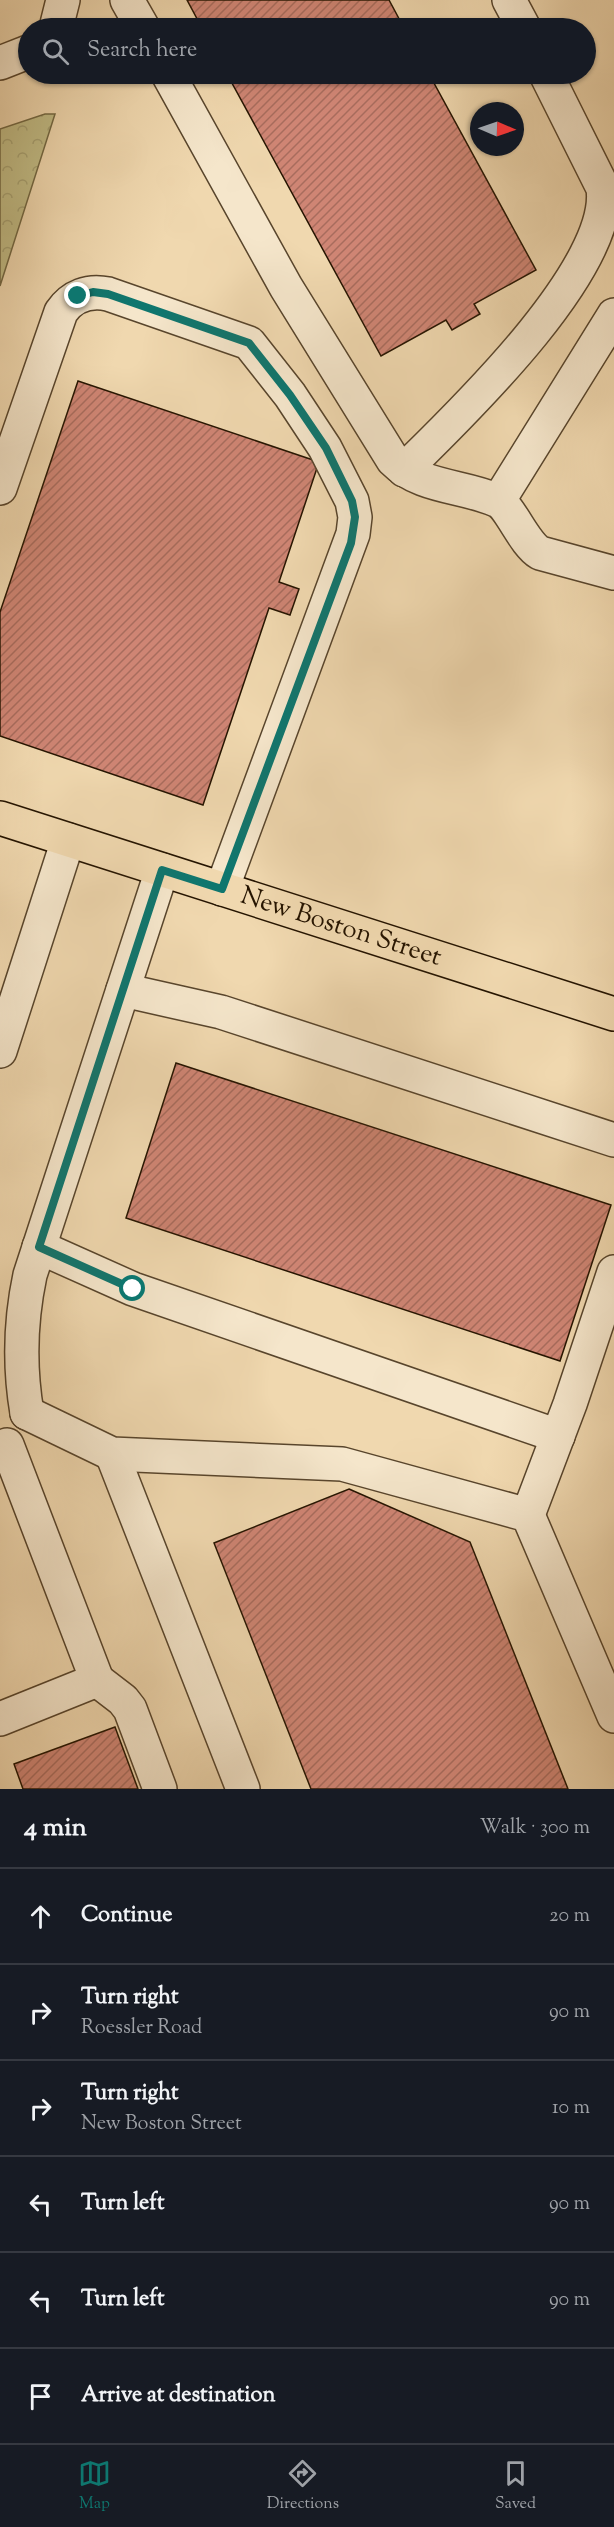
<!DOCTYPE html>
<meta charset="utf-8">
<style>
body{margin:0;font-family:"Sorts Mill Goudy",serif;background:#20242c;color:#f1f3f6}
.compass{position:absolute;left:470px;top:102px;width:54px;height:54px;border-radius:50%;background:#171b24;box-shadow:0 2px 4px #0004;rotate:92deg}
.stop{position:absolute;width:18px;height:18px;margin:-14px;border:4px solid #0f766e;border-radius:50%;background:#fff}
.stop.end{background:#0f766e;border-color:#fff;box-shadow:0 2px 6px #0008}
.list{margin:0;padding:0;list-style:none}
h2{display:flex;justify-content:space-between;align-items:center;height:78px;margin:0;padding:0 24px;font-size:26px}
h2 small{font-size:20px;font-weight:400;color:#9ea1a6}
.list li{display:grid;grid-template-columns:39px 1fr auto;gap:18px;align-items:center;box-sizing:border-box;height:96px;padding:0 24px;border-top:2px solid #363941}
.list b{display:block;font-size:22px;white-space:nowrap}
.list p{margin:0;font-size:20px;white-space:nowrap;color:#9ea1a6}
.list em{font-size:20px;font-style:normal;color:#9ea1a6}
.icon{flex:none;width:33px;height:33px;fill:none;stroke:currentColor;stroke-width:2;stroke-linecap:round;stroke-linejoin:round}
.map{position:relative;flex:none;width:614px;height:1789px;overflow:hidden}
.search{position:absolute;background:#171b24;box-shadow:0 2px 4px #0004;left:18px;right:18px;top:18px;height:66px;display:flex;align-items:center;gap:15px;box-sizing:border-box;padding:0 21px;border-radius:33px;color:#9ea1a6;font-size:22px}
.sheet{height:654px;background:#171b24}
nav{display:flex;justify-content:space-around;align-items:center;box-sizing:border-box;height:84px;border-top:2px solid #363941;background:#171b24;font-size:16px;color:#9ea1a6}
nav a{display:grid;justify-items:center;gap:3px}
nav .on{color:#0f766e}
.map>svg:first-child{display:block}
.forest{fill:url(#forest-crowns);stroke:#736843;stroke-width:1.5}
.building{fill:url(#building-hatch);stroke:#251400;stroke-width:1.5}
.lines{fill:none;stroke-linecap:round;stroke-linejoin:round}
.minor-casing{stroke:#58452c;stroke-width:36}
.major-casing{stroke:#251400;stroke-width:36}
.minor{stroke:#f5e6cb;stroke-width:33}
.major{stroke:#f0d8af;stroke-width:33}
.route{stroke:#0f766e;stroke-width:8}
.labels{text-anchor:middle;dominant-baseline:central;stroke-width:4.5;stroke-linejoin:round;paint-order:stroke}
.street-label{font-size:26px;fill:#251400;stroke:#f5e6cb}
</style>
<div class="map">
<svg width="614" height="1789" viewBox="0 0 614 1789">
<defs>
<pattern id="forest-crowns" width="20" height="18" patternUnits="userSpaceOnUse" patternTransform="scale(1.5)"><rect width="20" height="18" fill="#c1bc86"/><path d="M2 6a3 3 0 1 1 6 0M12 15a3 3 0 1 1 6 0" fill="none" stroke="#a6a172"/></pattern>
<pattern id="building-hatch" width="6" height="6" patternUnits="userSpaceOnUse" patternTransform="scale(1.5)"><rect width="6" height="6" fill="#cf8574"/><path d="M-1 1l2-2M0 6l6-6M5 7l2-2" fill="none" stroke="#a86c5d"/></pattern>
</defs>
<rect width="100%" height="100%" fill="#f0d8af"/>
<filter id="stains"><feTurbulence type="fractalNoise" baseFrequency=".00333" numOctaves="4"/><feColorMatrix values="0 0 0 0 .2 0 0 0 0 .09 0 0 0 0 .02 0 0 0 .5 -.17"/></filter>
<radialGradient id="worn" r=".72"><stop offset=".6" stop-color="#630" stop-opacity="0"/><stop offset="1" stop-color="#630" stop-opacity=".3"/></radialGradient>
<path class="forest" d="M45,114H55L0,286V129Z"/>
<g class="building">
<path d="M187,0H389L404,28H202Z"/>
<path d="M227,74H429L536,270L474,304L480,314L452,330L446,320L381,356Z"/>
<path d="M78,381L319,462L279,582L299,589L290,615L269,608L203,805L0,736V612Z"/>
<path d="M176,1063L611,1205L560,1361L126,1218Z"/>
<path d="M349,1489L470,1542L568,1789H311L214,1543Z"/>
<path d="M115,1727L138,1789H23L14,1764Z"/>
</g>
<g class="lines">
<defs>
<g id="minor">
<path d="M127,0L143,28"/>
<path d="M509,0L524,28"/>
<path d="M56,28L63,0"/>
<path d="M0,63L28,52"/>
<path d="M168,74L286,287L393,460C421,488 461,485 496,500C510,505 523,543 540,553L614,573"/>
<path d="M404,470C458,417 614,268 603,188L546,74"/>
<path d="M0,488L61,312C72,296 88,290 108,294L249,343L290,395L325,448L352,501L355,517L353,534L222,889"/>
<path d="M499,500L614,315"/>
<path d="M123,990L221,1012L614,1140"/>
<path d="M0,1051L68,840"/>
<path d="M39,1247L133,1289L558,1436"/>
<path d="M27,1413L112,1454L342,1464L528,1515L614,1716"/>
<path d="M27,1413C19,1366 20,1322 30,1275L162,870"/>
<path d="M112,1454L243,1789"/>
<path d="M528,1515L570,1404L614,1272"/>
<path d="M97,1680L123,1700L130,1709L160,1789"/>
<path d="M0,1719L97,1680L7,1445"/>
</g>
<g id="major">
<path id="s1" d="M0,818L614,1014"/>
</g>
</defs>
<use href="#minor" class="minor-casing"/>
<use href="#major" class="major-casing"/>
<use href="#minor" class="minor"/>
<use href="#major" class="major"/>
</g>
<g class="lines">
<path class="route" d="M78,296L93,292L108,294L249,343L290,395L326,448L352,501L355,517L351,543L222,889L162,870L39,1247L133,1289"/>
</g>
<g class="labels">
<g class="street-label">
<text stroke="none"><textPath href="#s1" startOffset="358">New Boston Street</textPath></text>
</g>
</g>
<rect width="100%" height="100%" filter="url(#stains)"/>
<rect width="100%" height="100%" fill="url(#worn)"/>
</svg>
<svg class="compass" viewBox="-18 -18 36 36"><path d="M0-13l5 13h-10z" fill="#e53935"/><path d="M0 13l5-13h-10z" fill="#9ea1a6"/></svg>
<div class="stop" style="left:133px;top:1289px"></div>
<div class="stop end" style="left:78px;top:296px"></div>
<div class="search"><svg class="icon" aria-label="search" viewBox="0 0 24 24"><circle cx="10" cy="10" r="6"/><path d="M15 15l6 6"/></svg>Search here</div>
</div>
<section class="sheet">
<h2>4 min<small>Walk · 300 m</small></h2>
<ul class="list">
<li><svg class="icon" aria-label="ahead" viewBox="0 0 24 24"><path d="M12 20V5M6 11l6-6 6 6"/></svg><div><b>Continue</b></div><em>20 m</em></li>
<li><svg class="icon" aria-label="right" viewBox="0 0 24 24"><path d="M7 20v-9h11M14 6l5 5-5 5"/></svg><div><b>Turn right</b><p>Roessler Road</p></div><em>90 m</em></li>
<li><svg class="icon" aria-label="right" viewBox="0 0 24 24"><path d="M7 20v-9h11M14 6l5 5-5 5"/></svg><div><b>Turn right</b><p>New Boston Street</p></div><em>10 m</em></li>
<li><svg class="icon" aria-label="left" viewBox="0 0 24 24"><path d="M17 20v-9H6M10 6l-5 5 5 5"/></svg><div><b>Turn left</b></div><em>90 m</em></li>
<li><svg class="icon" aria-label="left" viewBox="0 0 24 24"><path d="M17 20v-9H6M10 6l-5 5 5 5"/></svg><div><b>Turn left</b></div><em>90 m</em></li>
<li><svg class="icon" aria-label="arrive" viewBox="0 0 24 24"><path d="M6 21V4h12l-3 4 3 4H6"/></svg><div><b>Arrive at destination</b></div></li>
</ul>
</section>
<nav>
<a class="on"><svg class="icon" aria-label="map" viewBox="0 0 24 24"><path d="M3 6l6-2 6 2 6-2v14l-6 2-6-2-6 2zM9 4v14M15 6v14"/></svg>Map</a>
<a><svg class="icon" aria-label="directions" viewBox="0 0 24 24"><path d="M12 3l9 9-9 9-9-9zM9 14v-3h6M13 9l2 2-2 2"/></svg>Directions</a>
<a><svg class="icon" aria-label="saved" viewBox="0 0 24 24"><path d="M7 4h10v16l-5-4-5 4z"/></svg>Saved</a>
</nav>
